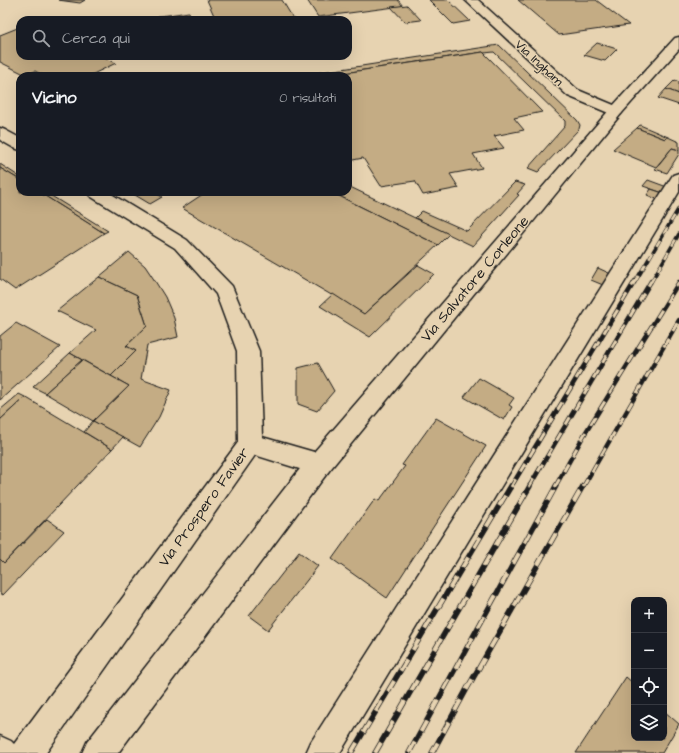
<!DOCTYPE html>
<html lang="it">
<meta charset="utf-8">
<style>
body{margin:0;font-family:"Architects Daughter",sans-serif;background:#242831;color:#f1f3f6}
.controls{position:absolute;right:12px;bottom:12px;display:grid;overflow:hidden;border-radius:8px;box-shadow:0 4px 16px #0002}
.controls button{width:36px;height:36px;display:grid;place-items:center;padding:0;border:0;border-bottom:1px solid #363941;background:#171b24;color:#f1f3f6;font:20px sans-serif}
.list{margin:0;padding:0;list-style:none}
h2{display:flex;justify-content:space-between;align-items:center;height:52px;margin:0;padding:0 16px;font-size:17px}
h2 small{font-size:13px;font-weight:400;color:#9ea1a6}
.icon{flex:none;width:22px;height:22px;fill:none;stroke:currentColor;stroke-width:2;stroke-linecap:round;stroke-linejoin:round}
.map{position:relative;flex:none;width:679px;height:753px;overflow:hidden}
.search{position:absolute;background:#171b24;box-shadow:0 4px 16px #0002;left:16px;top:16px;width:336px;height:44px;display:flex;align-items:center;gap:10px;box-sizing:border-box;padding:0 14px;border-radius:12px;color:#9ea1a6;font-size:15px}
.panel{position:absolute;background:#171b24;box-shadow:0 4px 16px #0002;left:16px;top:72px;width:336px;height:124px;border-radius:12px}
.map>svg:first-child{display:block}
.building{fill:#c4ac84;stroke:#1c1c1c}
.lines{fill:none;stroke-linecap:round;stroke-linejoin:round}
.minor-casing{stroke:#1c1c1c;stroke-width:3}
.tertiary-casing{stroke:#1c1c1c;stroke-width:3}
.minor{fill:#e7d3b1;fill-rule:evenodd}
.tertiary{fill:#e7d3b1;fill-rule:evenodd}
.rail-far2-casing{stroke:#1c1c1c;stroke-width:3.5}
.rail-far1-casing{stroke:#1c1c1c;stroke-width:4.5}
.rail-casing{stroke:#1c1c1c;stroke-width:5.5}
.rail-far2{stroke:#e7d3b1;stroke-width:2.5;stroke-dasharray:7;stroke-linecap:butt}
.rail-far1{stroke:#e7d3b1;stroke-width:3;stroke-dasharray:9;stroke-linecap:butt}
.rail{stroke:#e7d3b1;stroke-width:4;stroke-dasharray:12;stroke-linecap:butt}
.labels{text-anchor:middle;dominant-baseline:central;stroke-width:3;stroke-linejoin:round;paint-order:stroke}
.far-street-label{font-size:13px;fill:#1c1c1c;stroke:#e7d3b1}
.street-label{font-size:15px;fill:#1c1c1c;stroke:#e7d3b1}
</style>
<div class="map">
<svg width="679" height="753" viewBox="0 0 679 753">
<rect width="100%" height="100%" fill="#e7d3b1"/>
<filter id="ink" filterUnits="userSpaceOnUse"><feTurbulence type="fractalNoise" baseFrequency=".025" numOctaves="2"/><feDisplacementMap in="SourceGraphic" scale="8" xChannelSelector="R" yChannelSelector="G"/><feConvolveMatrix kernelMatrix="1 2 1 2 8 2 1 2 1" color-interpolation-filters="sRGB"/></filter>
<g filter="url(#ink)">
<g class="building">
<path d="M58,0H85L80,3Z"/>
<path d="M207,0H282L294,20H216Z"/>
<path d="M307,0H398L403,6L318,17Z"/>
<path d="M429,0H448L470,21L453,24Z"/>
<path d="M518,0H596L629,25L559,35Z"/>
<path d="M407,5L421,20L405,22L391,7Z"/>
<path d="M189,12L192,20H170L168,15Z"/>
<path d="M168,15L170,20H159L158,16Z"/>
<path d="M20,27V56H101L116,63L89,76H45L35,71L26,75L0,62V35Z"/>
<path d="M597,43L617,49L605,61L584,55Z"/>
<path d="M499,45L577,120L580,125L579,129L538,172L528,168L565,126V121L494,52L484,53L483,52L324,76H296Z"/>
<path d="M483,52L542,112L514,118L524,130L494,136L504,148L473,154L482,168L450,174L459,188L423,195L415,181L381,186L363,158L348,161V76H324Z"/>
<path d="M675,80L679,82V94L666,89Z"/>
<path d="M666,89L679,94V105L658,98Z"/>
<path d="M640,125L668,137L665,139L637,128Z"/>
<path d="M637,128L665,139L668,137L679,142V150L672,148L656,167L613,149Z"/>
<path d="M672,148L679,150V154L667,173L655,169Z"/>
<path d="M0,164L20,177V180L0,168Z"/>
<path d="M0,168L20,180V192H39L104,233L15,290L0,279Z"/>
<path d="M648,180L667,187L663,193L643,186Z"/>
<path d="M515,182L525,185L517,194L519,195L473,246L415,218L422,211L467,231Z"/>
<path d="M348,186L415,218L449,234L438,245L331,192H348Z"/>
<path d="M651,189L663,193L659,200L647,195Z"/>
<path d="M39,192H45L108,231L104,233Z"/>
<path d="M130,192H154L162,197L150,204Z"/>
<path d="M206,192H331L438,245L364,314L182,208Z"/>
<path d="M129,252L145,266L155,281L165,297L174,318L178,337L147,345L141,379L171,390L159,417L140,447L93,421L129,386L111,376L136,351L126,346L147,326L137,295L99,277Z"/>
<path d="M418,265L434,274L370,337L320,306L333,294L364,314Z"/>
<path d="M598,268L611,274L603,285L591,280Z"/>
<path d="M99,277L137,295L147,326L126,346L136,351L111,376L70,353L96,330L57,311Z"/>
<path d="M16,323L60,347L0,400V336Z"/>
<path d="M70,353L82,360L45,393L33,387Z"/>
<path d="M82,360L129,386L93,421L45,393Z"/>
<path d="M318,363L334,391L317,411L298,404V368Z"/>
<path d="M479,378L514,398L509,405L512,407L504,420L464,397Z"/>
<path d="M19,394L25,397L0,420V410Z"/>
<path d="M25,397L112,449L4,563L0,559V420Z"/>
<path d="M436,418L486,446L387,598L332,559L375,499L379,501L405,466L402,465Z"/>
<path d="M93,421L123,437L112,449L84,432Z"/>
<path d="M47,519L64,531L3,595L0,593V559L4,563Z"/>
<path d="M299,552L318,566L268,630L249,616Z"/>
<path d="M626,677L634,684V738H664V711L679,724L662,753H576Z"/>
</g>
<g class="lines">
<defs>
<g id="minor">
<path d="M465,0H478L578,90L621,108L623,111L621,114L616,115L611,114L568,96Z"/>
<path d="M679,173V192L340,753H306L311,742L671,178L673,175Z"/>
<path d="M250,434L258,437L262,444L258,451L46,753H0V736L11,741L14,744L242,437Z"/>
<path d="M319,453L328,456L331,464L328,472L118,753H82L87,742L310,456Z"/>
</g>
<g id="tertiary">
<path d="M679,37V49L621,114L328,472L319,475L242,451L238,444L237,351L216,294L175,248L90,196L88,192H108L187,240L232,286L259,351L262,437L314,452L611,108L675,38Z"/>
<path d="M0,128L5,130L20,138V150L14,148L0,140Z"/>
</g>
</defs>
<use href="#minor" class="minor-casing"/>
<use href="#tertiary" class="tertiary-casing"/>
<use href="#minor" class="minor"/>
<use href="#tertiary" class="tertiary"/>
<defs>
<g id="rail-far2">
<path d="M635,282L679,208"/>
<path d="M651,282L679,234"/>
</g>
<g id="rail-far1">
<path d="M511,487L635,281"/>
<path d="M529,487L651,281"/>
<path d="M555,487L584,435L679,282"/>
<path d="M583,487L679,320"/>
</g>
<g id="rail">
<path d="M351,753L511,486"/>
<path d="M375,753L530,486"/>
<path d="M409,753L556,486"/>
<path d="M432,753L468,687L583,486"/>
</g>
</defs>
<use href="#rail-far2" class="rail-far2-casing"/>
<use href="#rail-far1" class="rail-far1-casing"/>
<use href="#rail" class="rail-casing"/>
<use href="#rail-far2" class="rail-far2"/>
<use href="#rail-far1" class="rail-far1"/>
<use href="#rail" class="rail"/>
</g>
</g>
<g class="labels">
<g class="far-street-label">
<text transform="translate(539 63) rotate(43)">Via Ingham</text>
</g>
<g class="street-label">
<text transform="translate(475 279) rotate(-50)">Via Salvatore Corleone</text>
<text transform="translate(204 507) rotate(-54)">Via Prospero Favier</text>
</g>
</g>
</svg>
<div class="controls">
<button>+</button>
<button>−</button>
<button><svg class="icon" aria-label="locate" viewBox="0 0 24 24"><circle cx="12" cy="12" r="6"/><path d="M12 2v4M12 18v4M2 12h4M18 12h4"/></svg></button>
<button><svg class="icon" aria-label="layers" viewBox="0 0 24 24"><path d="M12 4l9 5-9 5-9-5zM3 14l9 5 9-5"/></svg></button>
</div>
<div class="search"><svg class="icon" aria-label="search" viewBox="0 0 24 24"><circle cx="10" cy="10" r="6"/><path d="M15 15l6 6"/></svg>Cerca qui</div>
<section class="panel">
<h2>Vicino<small>0 risultati</small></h2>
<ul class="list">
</ul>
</section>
</div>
